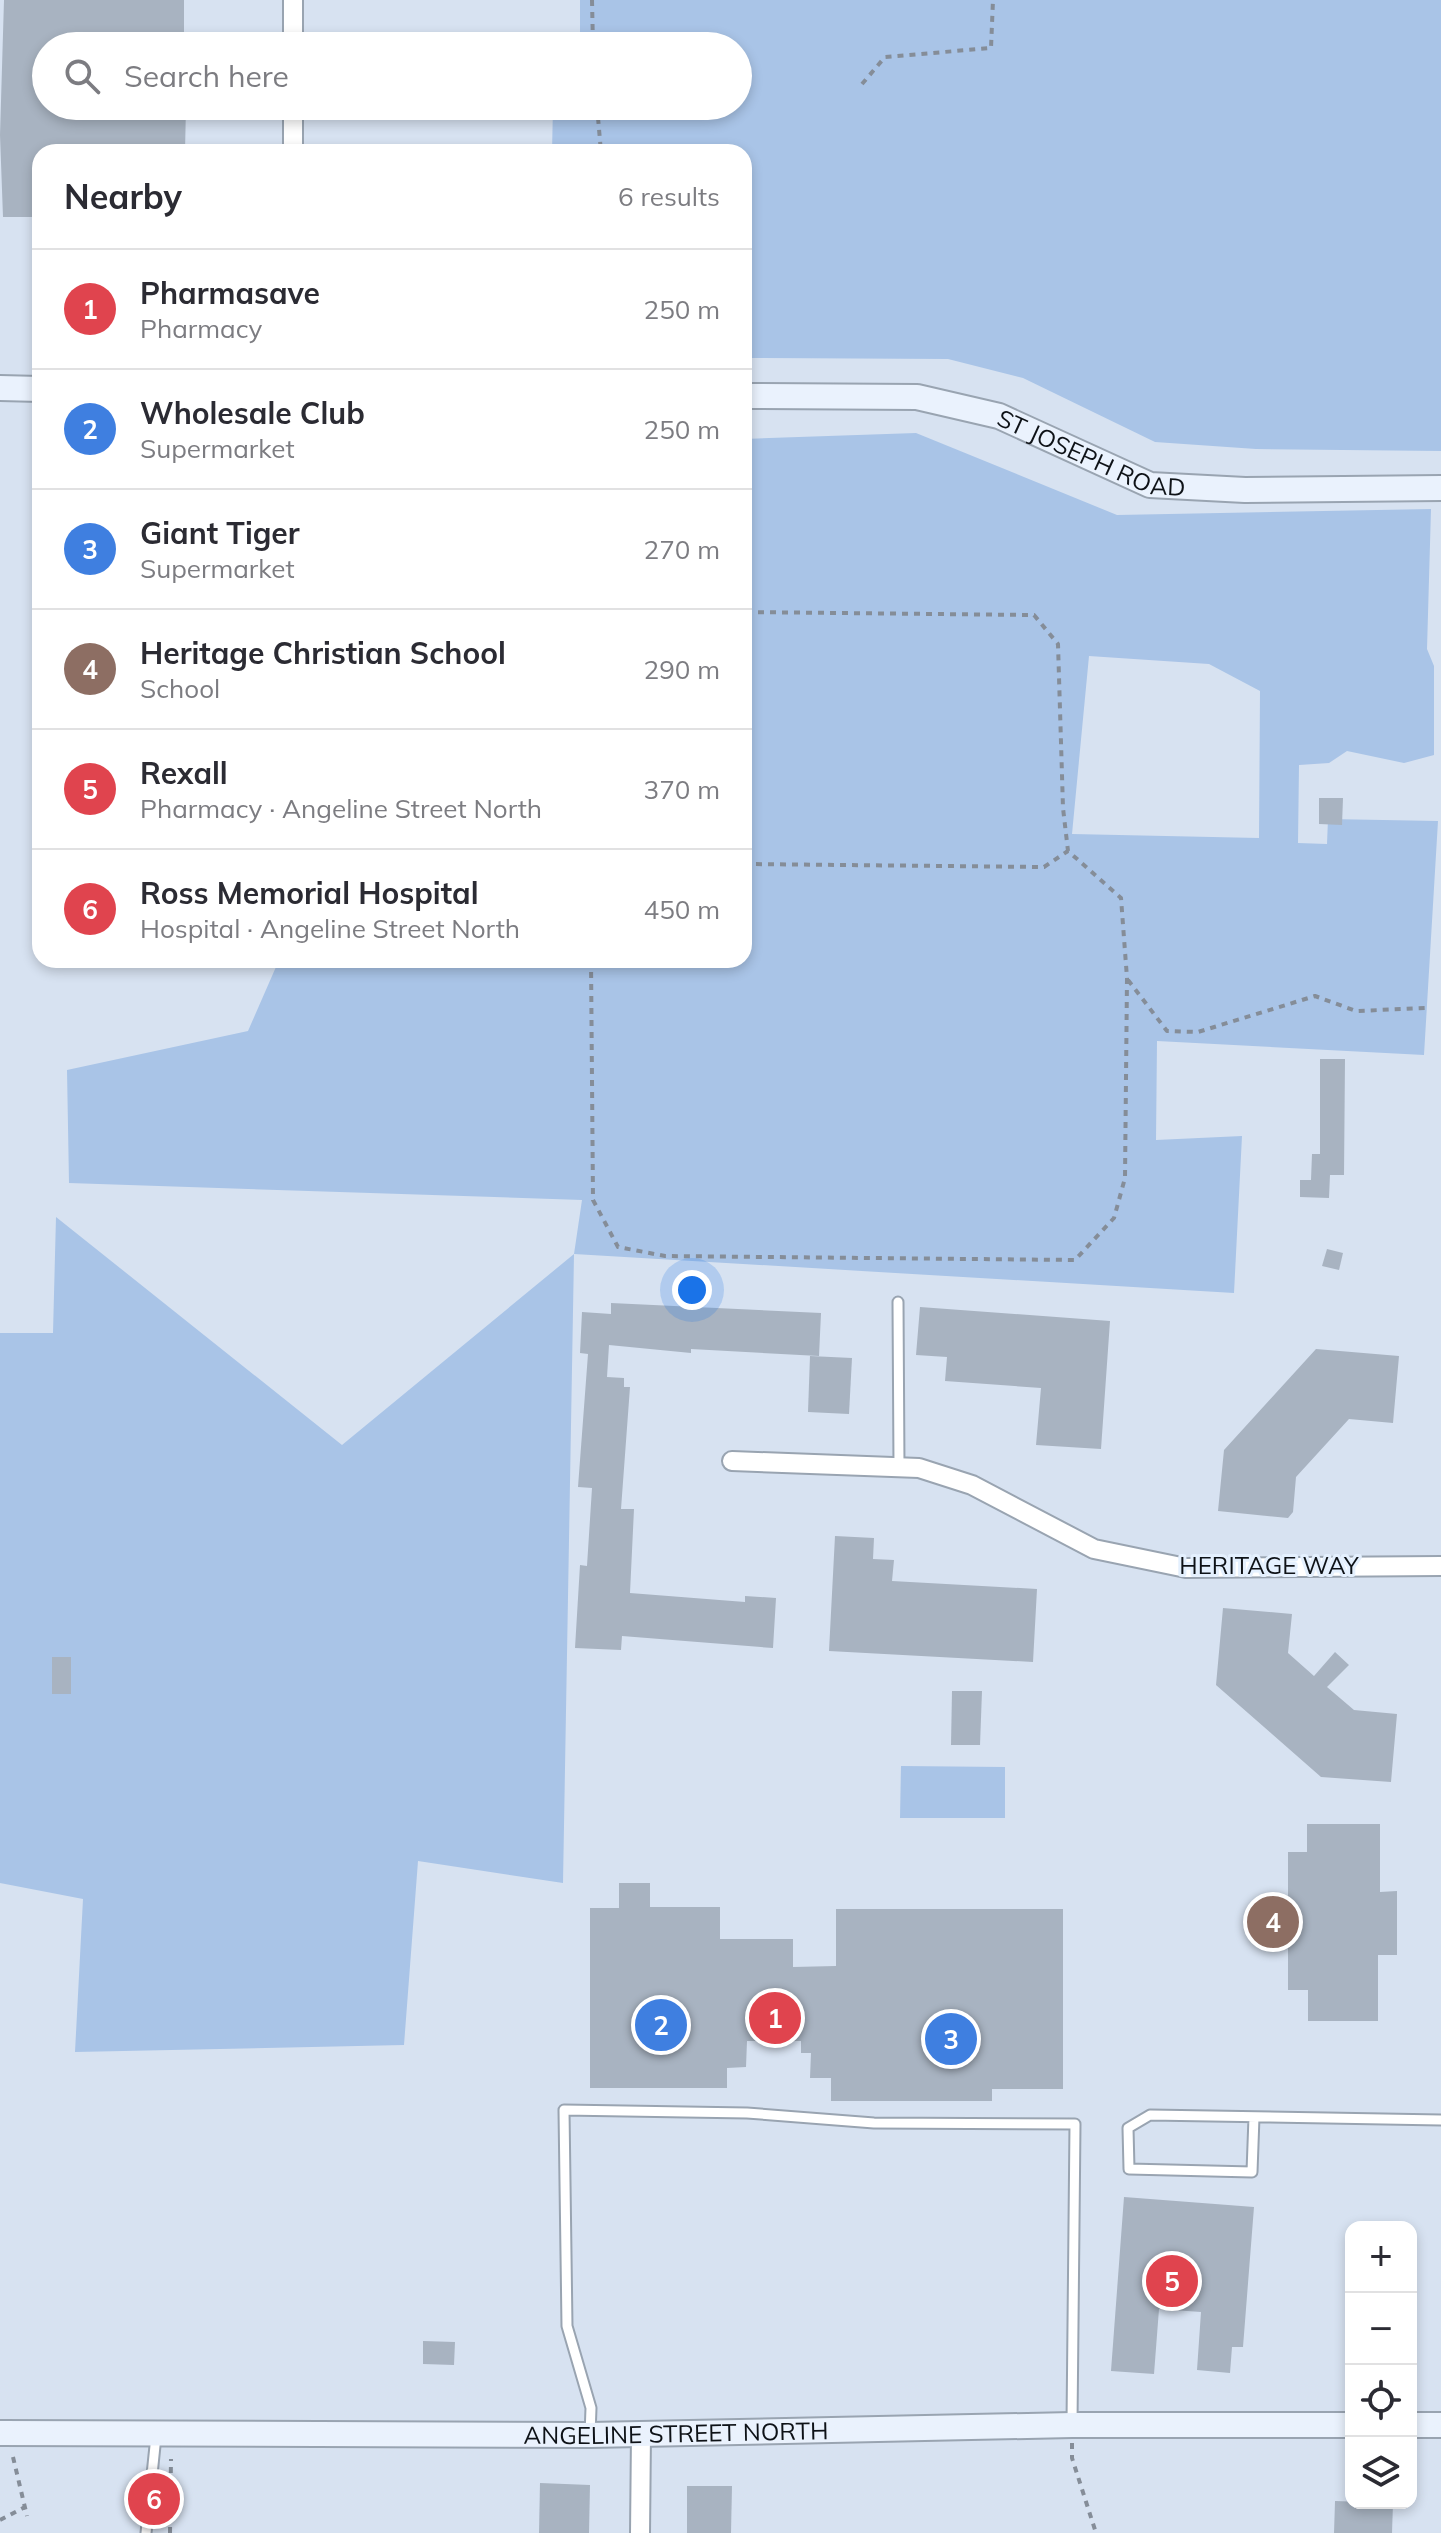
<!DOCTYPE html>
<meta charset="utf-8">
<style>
body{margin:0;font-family:Mulish,sans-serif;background:#f7f7f7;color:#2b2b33}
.controls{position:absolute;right:24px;bottom:24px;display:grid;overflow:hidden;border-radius:16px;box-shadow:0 4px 12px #0003}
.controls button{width:72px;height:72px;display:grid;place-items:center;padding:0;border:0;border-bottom:2px solid #e1e1e2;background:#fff;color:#2b2b33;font:40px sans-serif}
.you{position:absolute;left:692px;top:1290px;width:28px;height:28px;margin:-20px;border:6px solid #fff;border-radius:50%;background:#1a73e8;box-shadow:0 0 0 12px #1a73e833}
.badge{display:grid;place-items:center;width:52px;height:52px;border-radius:50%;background:#b45309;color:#fff;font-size:26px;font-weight:700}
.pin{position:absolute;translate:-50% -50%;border:4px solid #fff;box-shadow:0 2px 8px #0006}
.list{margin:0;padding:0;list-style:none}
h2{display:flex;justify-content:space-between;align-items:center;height:104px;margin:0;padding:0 32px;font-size:34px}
h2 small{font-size:26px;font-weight:400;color:#7c7c81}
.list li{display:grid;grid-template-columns:52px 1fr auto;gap:24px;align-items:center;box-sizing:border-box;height:120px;padding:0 32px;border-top:2px solid #e1e1e2}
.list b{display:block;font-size:30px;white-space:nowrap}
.list p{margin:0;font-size:26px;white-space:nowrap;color:#7c7c81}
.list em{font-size:26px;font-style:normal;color:#7c7c81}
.icon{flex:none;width:44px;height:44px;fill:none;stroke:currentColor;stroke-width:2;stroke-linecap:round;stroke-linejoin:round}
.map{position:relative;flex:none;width:1441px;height:2533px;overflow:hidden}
.search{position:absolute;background:#fff;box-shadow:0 4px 12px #0003;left:32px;top:32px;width:720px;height:88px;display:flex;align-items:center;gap:20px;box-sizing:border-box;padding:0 28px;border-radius:44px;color:#7c7c81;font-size:30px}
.panel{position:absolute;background:#fff;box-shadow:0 4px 12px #0003;left:32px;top:144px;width:720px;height:824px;border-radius:24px}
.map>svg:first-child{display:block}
.green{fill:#a9c4e7;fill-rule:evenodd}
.building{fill:#a8b3c1}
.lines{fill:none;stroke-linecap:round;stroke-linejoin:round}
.lane-casing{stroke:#99a4b1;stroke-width:13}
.street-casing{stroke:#99a4b1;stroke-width:22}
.secondary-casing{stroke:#99a4b1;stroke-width:28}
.path{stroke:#858d98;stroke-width:4;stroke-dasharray:6 6;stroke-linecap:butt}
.lane{stroke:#fff;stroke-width:9}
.street{stroke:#fff;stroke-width:18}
.secondary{stroke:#eaf2fd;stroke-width:24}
.labels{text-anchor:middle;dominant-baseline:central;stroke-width:6;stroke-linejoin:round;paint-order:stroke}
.street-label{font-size:24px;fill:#0e1217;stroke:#e4f0fe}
</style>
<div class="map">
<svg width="1441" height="2533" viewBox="0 0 1441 2533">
<rect width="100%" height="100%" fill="#d7e2f1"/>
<g class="green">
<path d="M580,0H1441V451L1256,449L1155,442L1023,378L948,359L744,358V152H552L553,106H738V46H569L580,33Z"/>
<path d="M916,433L1117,515L1431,509L1427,649L1434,666V755L1404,763L1347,751L1329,763L1299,765L1298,843L1327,844L1328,819L1438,821L1424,1055L1157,1041L1156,1140L1242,1136L1234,1293L574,1254L563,1883L418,1861L404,2045L75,2052L83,1899L0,1883V1333H53L56,1217L342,1445L574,1254L582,1200L69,1183L67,1070L248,1031L279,960H744V439ZM1089,656L1209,664L1260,691L1259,838L1072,834Z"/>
<path d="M901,1766L1005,1767V1818H900Z"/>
</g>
<g class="building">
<path d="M4,0H184V46H46V106H186L185,152H40V217H3L0,135Z"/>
<path d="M1319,798H1343L1342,825L1319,824Z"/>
<path d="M1320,1059H1345L1344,1175H1330L1329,1198L1300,1197V1180H1311L1312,1154H1320Z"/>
<path d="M1327,1249L1343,1253L1339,1270L1322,1266Z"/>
<path d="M611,1303L821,1313L819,1356L691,1349V1353L609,1345L607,1377L624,1378V1387H630L621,1509H634L630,1593L745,1602V1596L776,1598L773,1648L622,1636L621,1650L575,1648L580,1565L587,1566L592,1488L578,1487L588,1354L580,1353L582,1312L611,1314Z"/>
<path d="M920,1307L1110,1321L1101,1449L1036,1445L1041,1388L945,1381L947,1357L916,1355Z"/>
<path d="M1316,1349L1399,1356L1393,1423L1349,1419L1296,1477L1293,1512L1288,1518L1218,1511L1224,1450Z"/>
<path d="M810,1356L852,1358L849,1414L808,1412Z"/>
<path d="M835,1536L874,1538L873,1559L894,1560L892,1581L1037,1589L1033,1662L829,1651Z"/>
<path d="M1223,1608L1292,1614L1288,1653L1314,1676L1335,1652L1349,1665L1327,1687L1354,1710L1397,1714L1391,1782L1321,1777L1216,1685Z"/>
<rect x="52" y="1657" width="19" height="37"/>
<path d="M952,1691H982L980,1745H951Z"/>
<path d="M1307,1824H1380V1892L1397,1891V1955H1378V2021H1308V1990H1288V1852H1307Z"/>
<path d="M619,1883H650V1907H720V1939H793V1967L836,1966V1909H1063V2089H992V2101H831V2078H810L811,2053H801V2041H747L746,2067L727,2068V2088H590V1908H619Z"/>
<path d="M1124,2197L1254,2207L1243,2347H1232L1230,2373L1197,2370L1201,2312L1159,2309L1154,2374L1111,2371Z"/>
<path d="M423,2341L455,2342L454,2365L423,2364Z"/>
<path d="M540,2483L590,2485L589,2533H539Z"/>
<path d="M687,2486H732L731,2533H687Z"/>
<path d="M1335,2501L1393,2503L1392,2533H1334Z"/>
</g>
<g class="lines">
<defs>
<g id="lane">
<path d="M898,1302L899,1467"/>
<path d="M1254,2117L1252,2172L1129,2169L1128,2128L1150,2115L1441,2120"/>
<path d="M590,2435L591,2408L567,2326L564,2110L747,2113L874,2123L1075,2124L1072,2424"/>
<path d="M146,2533L156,2436"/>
</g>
<g id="street">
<path d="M293,0V46"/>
<path d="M293,106V152"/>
<path d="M732,1461L919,1468L972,1485L1094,1549L1186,1568L1441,1566"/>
<path d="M640,2533L641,2434"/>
</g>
<g id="secondary">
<path d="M0,388L40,389"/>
<path id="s1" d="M744,396L917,397L999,416L1150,485L1245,490L1441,488"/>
<path d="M1411,2425H1441"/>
<path id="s2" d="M0,2433L590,2435L1072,2425H1351"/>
</g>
</defs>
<use href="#lane" class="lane-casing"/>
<use href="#street" class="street-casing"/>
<use href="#secondary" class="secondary-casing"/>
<g class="path">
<path d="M592,0L593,46"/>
<path d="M862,84L885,57L991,48L993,0"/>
<path d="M597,106L601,152"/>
<path d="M744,864L1044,867L1068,851"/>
<path d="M591,960L593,1200L618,1247L665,1256L1075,1260L1114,1218L1125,1178L1127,978L1121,898L1068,851L1063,808L1058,644L1034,615L744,612"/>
<path d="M1128,980L1167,1031L1198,1032L1315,996L1356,1011L1427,1008"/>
<path d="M1072,2443V2458L1096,2533"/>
<path d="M13,2457L27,2516"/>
<path d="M0,2520L25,2507"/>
<path d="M170,2533L171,2459"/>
</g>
<use href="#lane" class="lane"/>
<use href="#street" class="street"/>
<use href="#secondary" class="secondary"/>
</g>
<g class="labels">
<g class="street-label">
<text stroke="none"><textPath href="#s1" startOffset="358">ST JOSEPH ROAD</textPath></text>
<text x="1269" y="1565">HERITAGE WAY</text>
<text stroke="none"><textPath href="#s2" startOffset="676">ANGELINE STREET NORTH</textPath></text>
</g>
</g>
</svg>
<div class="controls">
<button>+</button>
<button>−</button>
<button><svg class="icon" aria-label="locate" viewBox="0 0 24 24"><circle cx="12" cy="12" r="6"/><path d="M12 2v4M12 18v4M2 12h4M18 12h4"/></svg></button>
<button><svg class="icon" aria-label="layers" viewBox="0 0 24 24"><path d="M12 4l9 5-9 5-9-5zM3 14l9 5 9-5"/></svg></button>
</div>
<div class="you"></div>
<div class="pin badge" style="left:775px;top:2018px;background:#e0444e">1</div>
<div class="pin badge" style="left:661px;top:2025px;background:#3f7fe0">2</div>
<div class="pin badge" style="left:951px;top:2039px;background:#3f7fe0">3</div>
<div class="pin badge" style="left:1273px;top:1922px;background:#8d6e63">4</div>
<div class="pin badge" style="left:1172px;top:2281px;background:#e0444e">5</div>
<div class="pin badge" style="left:154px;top:2499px;background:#e0444e">6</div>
<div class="search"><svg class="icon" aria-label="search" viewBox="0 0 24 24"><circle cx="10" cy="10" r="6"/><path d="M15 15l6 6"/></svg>Search here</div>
<section class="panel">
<h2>Nearby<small>6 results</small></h2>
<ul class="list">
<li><span class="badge" style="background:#e0444e">1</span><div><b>Pharmasave</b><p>Pharmacy</p></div><em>250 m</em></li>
<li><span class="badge" style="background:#3f7fe0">2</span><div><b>Wholesale Club</b><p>Supermarket</p></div><em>250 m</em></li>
<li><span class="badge" style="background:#3f7fe0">3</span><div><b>Giant Tiger</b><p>Supermarket</p></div><em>270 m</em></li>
<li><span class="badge" style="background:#8d6e63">4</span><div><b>Heritage Christian School</b><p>School</p></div><em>290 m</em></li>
<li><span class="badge" style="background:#e0444e">5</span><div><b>Rexall</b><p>Pharmacy · Angeline Street North</p></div><em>370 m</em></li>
<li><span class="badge" style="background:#e0444e">6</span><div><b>Ross Memorial Hospital</b><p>Hospital · Angeline Street North</p></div><em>450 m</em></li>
</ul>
</section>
</div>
